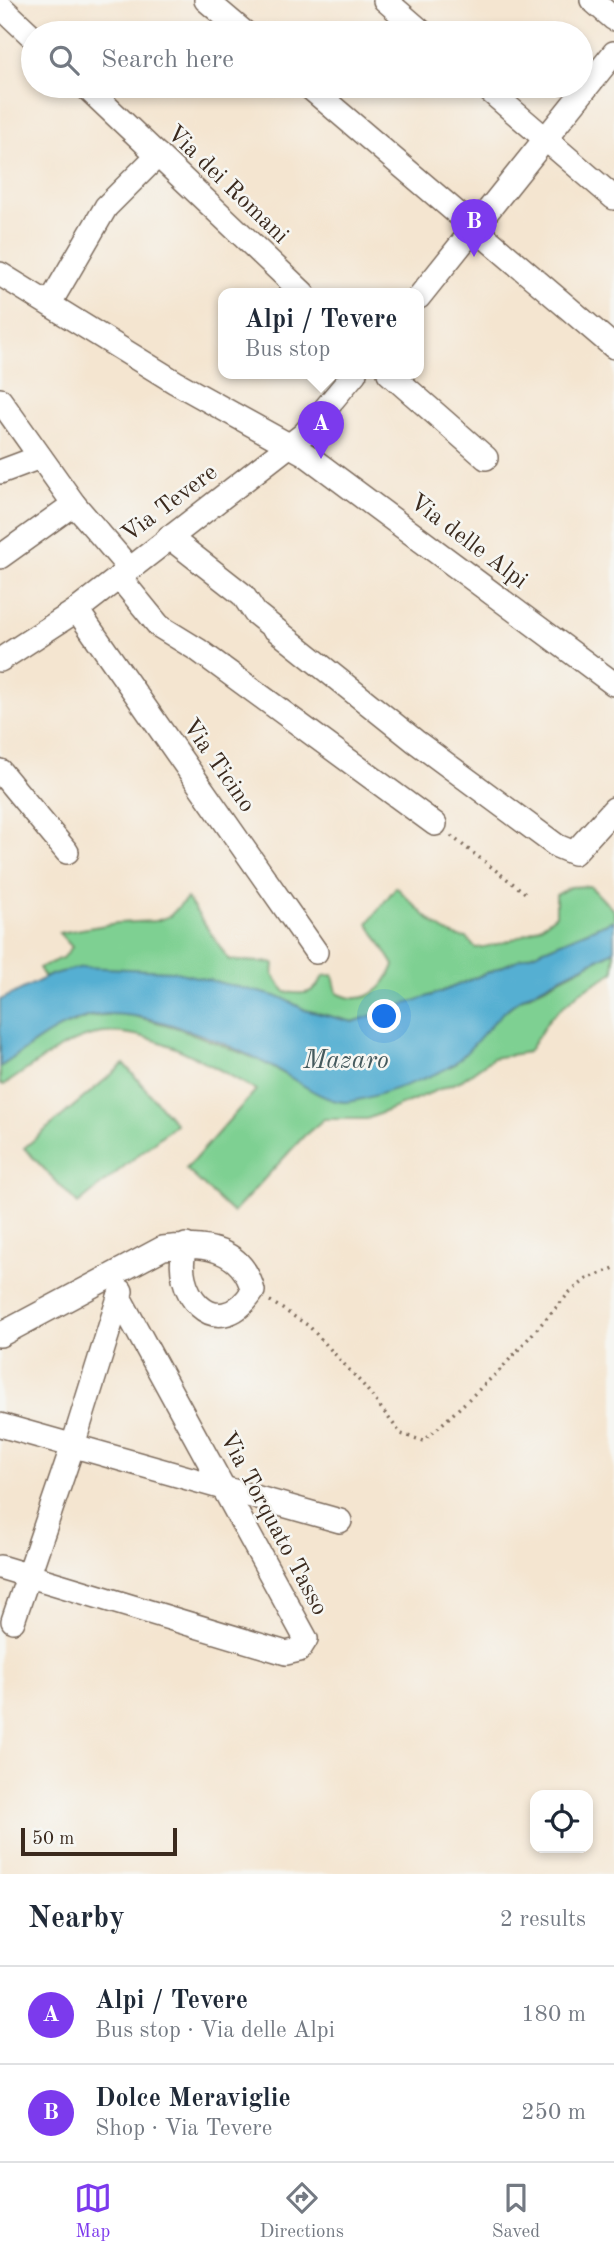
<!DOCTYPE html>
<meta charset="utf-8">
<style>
body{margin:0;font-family:"Old Standard TT",serif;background:#f2f2f3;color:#1f2937}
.controls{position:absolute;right:21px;bottom:21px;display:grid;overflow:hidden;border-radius:14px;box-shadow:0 4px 10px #0003}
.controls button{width:63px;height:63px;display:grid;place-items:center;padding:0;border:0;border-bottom:2px solid #e0e1e3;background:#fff;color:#1f2937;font:35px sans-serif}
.scale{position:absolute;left:21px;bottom:18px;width:156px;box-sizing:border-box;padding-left:7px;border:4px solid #3b2a1e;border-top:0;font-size:19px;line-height:24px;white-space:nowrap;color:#3b2a1e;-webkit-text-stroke:5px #f6f6f2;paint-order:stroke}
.you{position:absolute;left:385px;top:1017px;width:24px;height:24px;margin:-18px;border:5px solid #fff;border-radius:50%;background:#1a73e8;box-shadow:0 0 0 10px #1a73e833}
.badge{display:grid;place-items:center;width:46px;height:46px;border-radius:50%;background:#7c3aed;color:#fff;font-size:23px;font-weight:700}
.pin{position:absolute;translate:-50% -58px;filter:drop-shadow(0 2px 4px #0008)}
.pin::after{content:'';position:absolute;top:37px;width:24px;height:21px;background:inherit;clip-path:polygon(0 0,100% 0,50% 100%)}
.popup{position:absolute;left:218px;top:288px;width:206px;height:91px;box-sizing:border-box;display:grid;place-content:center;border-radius:14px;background:#fff;filter:drop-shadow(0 2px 5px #0005);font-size:23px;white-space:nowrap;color:#747a83}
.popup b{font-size:26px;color:#1f2937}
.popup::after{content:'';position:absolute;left:50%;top:100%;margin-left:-14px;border:14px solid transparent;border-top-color:#fff}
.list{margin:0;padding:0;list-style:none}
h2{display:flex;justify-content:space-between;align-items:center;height:91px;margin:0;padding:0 28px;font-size:30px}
h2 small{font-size:23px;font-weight:400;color:#747a83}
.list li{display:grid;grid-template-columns:46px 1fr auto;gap:21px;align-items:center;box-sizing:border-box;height:98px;padding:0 28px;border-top:2px solid #e0e1e3}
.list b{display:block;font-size:26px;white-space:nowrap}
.list p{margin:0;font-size:23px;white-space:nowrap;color:#747a83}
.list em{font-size:23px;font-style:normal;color:#747a83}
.icon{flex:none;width:38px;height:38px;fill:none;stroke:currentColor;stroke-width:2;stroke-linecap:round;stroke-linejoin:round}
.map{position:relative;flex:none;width:614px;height:1874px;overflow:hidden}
.search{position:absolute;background:#fff;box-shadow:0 4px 10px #0003;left:21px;right:21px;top:21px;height:77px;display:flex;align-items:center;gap:18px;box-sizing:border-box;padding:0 24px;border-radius:38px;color:#747a83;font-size:26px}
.sheet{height:287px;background:#fff}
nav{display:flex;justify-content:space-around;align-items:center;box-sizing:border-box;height:98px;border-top:2px solid #e0e1e3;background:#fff;font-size:19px;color:#747a83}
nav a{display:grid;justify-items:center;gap:4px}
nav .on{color:#7c3aed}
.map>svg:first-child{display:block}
.green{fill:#7ed092;stroke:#5c7d58;stroke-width:2}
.water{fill:#54afd2;stroke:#486c78;stroke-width:2}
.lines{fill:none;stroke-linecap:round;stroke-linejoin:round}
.minor-casing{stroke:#7c6b5c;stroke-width:26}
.path{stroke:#7c6b5c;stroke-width:3.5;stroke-dasharray:2 5;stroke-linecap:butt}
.minor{stroke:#fff;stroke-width:23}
.labels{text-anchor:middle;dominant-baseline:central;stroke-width:5;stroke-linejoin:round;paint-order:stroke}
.street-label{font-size:24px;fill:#3b2a1e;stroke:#f6f6f2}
.water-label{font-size:26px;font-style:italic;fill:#44595d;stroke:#f6f6f2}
</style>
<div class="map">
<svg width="614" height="1874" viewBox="0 0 614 1874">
<rect width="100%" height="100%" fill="#f6f6f2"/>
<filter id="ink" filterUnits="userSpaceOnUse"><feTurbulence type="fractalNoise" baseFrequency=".0143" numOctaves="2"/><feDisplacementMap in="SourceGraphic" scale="14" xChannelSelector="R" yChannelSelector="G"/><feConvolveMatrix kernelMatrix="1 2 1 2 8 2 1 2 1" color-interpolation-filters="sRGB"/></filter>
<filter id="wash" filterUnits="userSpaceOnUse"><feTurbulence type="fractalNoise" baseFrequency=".00686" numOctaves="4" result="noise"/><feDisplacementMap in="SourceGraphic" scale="28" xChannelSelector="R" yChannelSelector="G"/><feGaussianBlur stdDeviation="1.57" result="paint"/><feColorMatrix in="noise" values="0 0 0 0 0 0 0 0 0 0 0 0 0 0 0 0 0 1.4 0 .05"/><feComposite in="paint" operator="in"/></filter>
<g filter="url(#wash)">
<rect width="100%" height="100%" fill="#f4e5d0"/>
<g class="green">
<path d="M590,886L614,911V920L441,992L353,1022L305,1010L282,998L53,974L45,978L39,968L64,957L72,947L59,933L117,923L156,921L170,916L187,898L229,960L274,963L273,975L285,992C304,995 315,995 323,976L333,975L337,993C364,1007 385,990 394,965L368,923L396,887C416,905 439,937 467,938L476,948C503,945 536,933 556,915V895L570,887Z"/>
<path d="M614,951V972L580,992L550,1018L528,1052L493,1058L462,1080L367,1119H324L304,1136L233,1213L186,1169L256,1090C214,1067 142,1021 92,1035C59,1044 32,1067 4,1085L0,1084V1067L55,1029L89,1017L123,1013L178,1028L259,1060L323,1095L344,1102L454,1065L490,1023L519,1000Z"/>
<path d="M124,1064L176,1124L78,1204L24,1148Z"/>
</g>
<path class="water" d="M614,920V951C583,967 549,981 519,1000C493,1017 478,1044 455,1063C441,1075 364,1101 345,1102C324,1102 296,1080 278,1070C232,1045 139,1003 87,1017C54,1026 28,1048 0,1067V1000L53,974L83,967L172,971L283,998L305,1010L353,1022L441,992Z"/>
</g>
<g filter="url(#ink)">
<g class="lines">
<defs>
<g id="minor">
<path d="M206,0L245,33"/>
<path d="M385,0L423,33"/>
<path d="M592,0L614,19"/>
<path d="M0,6L33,37"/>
<path d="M85,86L303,293"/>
<path d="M308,86L614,347"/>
<path d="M484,86L614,198"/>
<path d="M0,274L175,382L305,454L614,684"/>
<path d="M419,297L614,53"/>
<path d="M50,303L106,207L158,155"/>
<path d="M389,373L486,458"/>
<path d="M0,400L74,504L129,568"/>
<path d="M0,472L40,457"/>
<path d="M169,537L243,595L255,613L415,741L557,846L574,853L614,809"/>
<path d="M0,557L74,504"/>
<path d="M119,577L159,626L198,650L435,824"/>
<path d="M77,610L316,952"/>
<path d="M0,660L77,610L304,434L355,373"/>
<path d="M0,771L67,852"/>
<path d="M0,1335L163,1248C201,1243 242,1247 253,1291C216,1348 169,1289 186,1245"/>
<path d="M0,1425L340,1521"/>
<path d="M0,1567L286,1653L299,1650L306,1639L119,1297"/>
<path d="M13,1621L73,1445L121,1291"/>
</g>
</defs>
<use href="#minor" class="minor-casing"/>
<g class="path">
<path d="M451,836L528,895"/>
<path d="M270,1301L309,1326L365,1387L401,1434L424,1441L501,1369L570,1292L587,1279L614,1268"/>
</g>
<use href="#minor" class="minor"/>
</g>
</g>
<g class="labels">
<g class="street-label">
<text transform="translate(227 185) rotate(44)">Via dei Romani</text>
<text transform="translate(170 504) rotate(-37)">Via Tevere</text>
<text transform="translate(468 542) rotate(37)">Via delle Alpi</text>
<text transform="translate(218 766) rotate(55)">Via Ticino</text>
<text transform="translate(273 1524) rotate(62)">Via Torquato Tasso</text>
</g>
<g class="water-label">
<text x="346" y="1061">Mazaro</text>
</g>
</g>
</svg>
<div class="controls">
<button><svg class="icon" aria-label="locate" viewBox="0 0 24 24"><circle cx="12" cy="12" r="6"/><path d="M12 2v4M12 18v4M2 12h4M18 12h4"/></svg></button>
</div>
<div class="scale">50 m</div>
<div class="you"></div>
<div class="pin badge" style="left:321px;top:459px">A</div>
<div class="popup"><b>Alpi / Tevere</b>Bus stop</div>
<div class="pin badge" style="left:474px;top:257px">B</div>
<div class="search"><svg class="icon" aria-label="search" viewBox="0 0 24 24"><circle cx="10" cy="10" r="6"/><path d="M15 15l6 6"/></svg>Search here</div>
</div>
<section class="sheet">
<h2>Nearby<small>2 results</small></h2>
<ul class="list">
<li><span class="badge">A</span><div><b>Alpi / Tevere</b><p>Bus stop · Via delle Alpi</p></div><em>180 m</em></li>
<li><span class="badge">B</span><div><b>Dolce Meraviglie</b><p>Shop · Via Tevere</p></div><em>250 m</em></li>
</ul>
</section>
<nav>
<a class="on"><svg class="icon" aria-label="map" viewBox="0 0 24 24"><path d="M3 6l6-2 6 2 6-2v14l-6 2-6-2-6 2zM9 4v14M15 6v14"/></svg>Map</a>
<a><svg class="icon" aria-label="directions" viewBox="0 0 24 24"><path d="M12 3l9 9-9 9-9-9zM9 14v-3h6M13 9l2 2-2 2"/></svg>Directions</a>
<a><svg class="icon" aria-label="saved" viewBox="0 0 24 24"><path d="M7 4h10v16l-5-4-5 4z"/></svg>Saved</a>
</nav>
